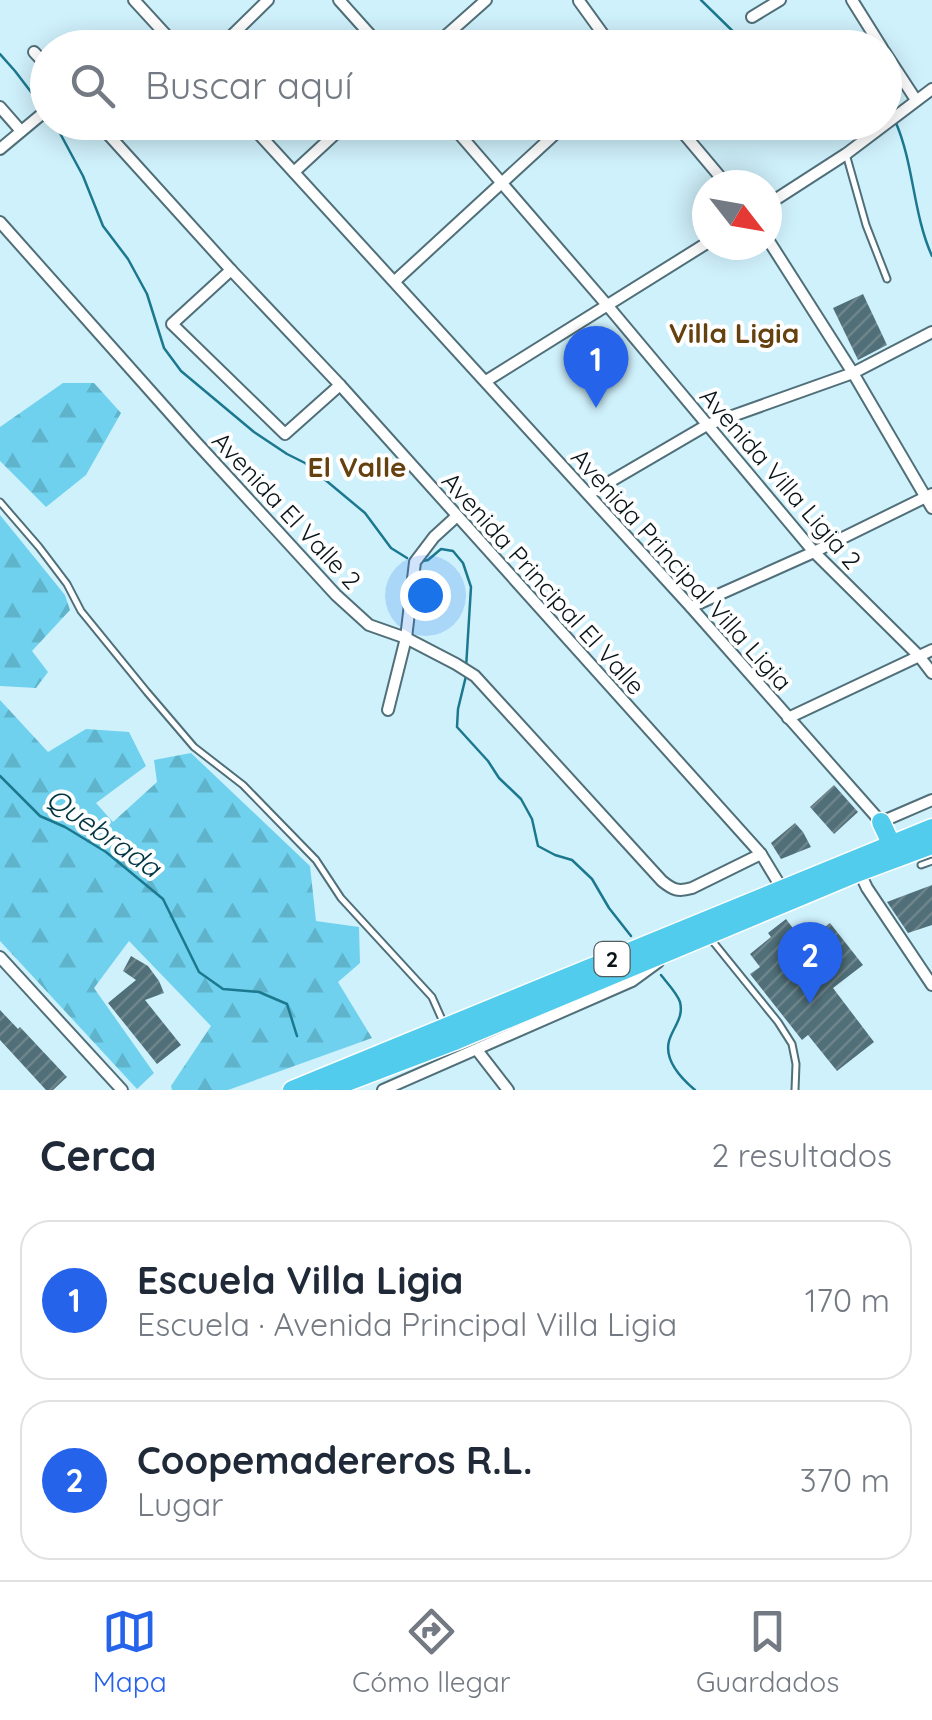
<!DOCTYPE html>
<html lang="es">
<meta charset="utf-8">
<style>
body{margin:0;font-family:Quicksand,sans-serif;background:#f2f2f3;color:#1f2937}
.compass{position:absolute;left:692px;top:170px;width:90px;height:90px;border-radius:50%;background:#fff;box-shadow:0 5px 25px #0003;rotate:121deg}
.you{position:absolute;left:425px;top:595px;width:35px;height:35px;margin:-25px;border:8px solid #fff;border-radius:50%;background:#1a73e8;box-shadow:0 0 0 15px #1a73e833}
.badge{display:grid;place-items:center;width:65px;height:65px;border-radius:50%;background:#2563eb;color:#fff;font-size:32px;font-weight:700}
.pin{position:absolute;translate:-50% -82px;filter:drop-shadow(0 2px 5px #0008)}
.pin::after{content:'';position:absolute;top:52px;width:35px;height:30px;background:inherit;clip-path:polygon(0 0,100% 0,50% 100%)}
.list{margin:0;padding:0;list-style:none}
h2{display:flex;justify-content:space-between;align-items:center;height:130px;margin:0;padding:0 40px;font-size:42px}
h2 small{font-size:32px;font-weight:400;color:#747a83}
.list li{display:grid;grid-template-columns:65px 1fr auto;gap:30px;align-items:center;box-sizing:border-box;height:160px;margin:0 20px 20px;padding:0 20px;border:2px solid #e0e1e3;border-radius:30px}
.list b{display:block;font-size:38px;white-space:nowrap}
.list p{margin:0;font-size:32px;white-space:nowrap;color:#747a83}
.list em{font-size:32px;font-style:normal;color:#747a83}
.icon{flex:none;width:55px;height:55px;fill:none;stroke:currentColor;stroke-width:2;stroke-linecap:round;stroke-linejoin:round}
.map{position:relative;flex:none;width:932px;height:1090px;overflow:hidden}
.search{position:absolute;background:#fff;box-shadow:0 5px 25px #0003;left:30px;right:30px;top:30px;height:110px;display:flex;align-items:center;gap:25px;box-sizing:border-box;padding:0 35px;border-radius:55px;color:#747a83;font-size:38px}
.sheet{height:490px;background:#fff}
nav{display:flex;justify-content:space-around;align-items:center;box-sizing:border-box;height:140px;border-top:2px solid #e0e1e3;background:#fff;font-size:28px;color:#747a83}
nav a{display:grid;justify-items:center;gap:5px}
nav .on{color:#2563eb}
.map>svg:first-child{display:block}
.forest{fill:url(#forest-firs)}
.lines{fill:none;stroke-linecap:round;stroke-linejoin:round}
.stream{stroke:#1b788e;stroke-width:2.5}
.building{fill:url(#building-hatch)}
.lane-casing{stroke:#506f79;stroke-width:9}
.street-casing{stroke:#506f79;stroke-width:14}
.highway-casing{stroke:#fff;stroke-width:21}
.lane{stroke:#fff;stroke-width:5}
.street{stroke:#fff;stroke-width:10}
.highway{stroke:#51cced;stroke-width:18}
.labels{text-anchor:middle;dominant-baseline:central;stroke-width:8;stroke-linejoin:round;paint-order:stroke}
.shield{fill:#fff;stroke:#535b5e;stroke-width:2.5}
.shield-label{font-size:22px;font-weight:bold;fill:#091519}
.street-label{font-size:25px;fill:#091519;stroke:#fff}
.neighbourhood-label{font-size:28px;font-weight:bold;fill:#664110;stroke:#fff}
.water-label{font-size:28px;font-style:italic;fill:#003542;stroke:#fff}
</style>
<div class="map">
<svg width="932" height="1090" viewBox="0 0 932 1090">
<defs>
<pattern id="forest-firs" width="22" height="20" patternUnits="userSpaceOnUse" patternTransform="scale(2.5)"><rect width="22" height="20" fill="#6fd1ed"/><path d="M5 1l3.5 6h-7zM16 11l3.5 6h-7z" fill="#5fb3cb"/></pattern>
<pattern id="building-hatch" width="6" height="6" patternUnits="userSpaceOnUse" patternTransform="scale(2.5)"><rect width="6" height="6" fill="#506f78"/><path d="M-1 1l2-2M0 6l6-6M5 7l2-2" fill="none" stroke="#6e858c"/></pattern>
</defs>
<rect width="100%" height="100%" fill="#cff1fc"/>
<g class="forest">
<path d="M63,383H94L121,413L86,475L46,507L0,461V427Z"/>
<path d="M0,515L65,595L70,610L32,651L48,672L36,688L0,686Z"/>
<path d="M0,700L48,752L86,729L129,732L146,766L96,803L113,822L157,782L154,760L191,753L310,866L316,921L359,927L360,963L338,982L372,1038L228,1090H172L171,1086L211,1026L129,941L94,988L154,1073L137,1089L0,941Z"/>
</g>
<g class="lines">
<g class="stream">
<path d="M701,0L750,48"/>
<path d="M0,54L15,71L44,109"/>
<path d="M884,107L893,115"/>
<path d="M54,122L83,176L103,226L128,259L147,294L164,348L181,371L254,432L287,454L305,463L365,513L391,548L407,558"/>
<path d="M896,123C914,165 913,214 932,256"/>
<path d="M423,561L428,560L441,549L453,551L463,563L471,587L466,668"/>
<path d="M466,676L458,709L457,727L488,761L499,778L521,799L532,819L538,846L555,855L572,860L592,879L609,908L631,936"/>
<path d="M0,776L40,816L65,827L106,852L163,899L199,972L223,989L259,992L287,1004L297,1036"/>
<path d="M661,975C667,983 677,993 680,1002C684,1018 673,1027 669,1041C664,1060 682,1079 695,1090"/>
</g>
</g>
<g class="building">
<path d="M863,294L887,345L858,360L833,308Z"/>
<path d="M834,785L858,812L834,834L810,807Z"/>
<path d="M795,823L803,832L811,847L781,859L771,843Z"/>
<path d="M932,885V925L908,933L887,902Z"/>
<path d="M786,919L804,943L830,923L863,965L833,988L874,1042L837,1071L808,1035L802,1040L750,974L760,967L750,954L771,937L768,933Z"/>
<path d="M131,956L148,966L159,981L164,993L145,1000L181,1045L157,1064L108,1003L136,980L123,971Z"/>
<path d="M0,1010L18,1029L20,1027L67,1077L53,1090H46L0,1040Z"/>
</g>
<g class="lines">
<defs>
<g id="lane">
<path d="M846,154L866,225L887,279"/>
<path d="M0,502L39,547L67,584L81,611L147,692L194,747L243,785L316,860L341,898L432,997L444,1024"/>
<path d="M921,865L932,861"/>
<path d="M710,938L778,1022L792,1044L796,1064L795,1090"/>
</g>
<g id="street">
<path d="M134,0L178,48"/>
<path d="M339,0L382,48"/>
<path d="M852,0L882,48"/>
<path d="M579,1L613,48"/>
<path d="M752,17L780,0"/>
<path d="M219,48L268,0"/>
<path d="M432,48L486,0"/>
<path d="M884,51L916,100"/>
<path d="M34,52L48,67"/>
<path d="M0,107L21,131"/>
<path d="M97,122L231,270L340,385L761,854L784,892"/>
<path d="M248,122L691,607L881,822L932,800"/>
<path d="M449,122L607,305L814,552L919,656L932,673"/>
<path d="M674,122L727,185"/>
<path d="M0,149L48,109"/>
<path d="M294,172L348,122"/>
<path d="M767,205L846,154L932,89"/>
<path d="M0,222L194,440L336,595L369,625L406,638L456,664L475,676L662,881C673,890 678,892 692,888L761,854"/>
<path d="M767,238L853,373L932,508"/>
<path d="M231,270L172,324L285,434L340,385"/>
<path d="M395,281L568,122"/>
<path d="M486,381L707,243"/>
<path d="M589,494L707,425L853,373L932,332"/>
<path d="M691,607L814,552L932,494"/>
<path d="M388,710L406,638L415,562L434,537L457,516"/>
<path d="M788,718L932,650"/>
<path d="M858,869L867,888L932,985"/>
<path d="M0,957L122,1090"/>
<path d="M477,1050L508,1090"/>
<path d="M383,1090L632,981L658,962"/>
</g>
<g id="highway">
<path d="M881,822L896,854"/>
<path d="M292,1090L932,828"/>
<path d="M326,1090L457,1040L859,872L932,845"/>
</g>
</defs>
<use href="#lane" class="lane-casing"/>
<use href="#street" class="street-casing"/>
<use href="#highway" class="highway-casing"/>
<use href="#lane" class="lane"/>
<use href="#street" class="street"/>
<use href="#highway" class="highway"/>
</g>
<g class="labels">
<rect class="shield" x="594.5" y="942" width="35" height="34" rx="8"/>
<g class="shield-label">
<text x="612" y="959">2</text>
</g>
<g class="street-label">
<text transform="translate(781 478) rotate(49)">Avenida Villa Ligia 2</text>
<text transform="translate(287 510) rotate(47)">Avenida El Valle 2</text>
<text transform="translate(682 569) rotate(48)">Avenida Principal Villa Ligia</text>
<text transform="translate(544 583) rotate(48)">Avenida Principal El Valle</text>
</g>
<g class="neighbourhood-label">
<text x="734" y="332">Villa Ligia</text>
<text x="357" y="466">El Valle</text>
</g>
<g class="water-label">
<text transform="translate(104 832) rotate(35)">Quebrada</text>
</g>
</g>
</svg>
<svg class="compass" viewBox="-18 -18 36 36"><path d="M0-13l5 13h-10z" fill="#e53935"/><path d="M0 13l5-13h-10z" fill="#747a83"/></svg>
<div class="you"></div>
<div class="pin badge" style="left:596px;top:408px">1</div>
<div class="pin badge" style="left:810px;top:1004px">2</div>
<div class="search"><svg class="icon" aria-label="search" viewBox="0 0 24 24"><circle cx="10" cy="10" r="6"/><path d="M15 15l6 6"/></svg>Buscar aquí</div>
</div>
<section class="sheet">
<h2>Cerca<small>2 resultados</small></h2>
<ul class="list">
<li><span class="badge">1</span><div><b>Escuela Villa Ligia</b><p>Escuela · Avenida Principal Villa Ligia</p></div><em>170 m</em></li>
<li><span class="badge">2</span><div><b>Coopemadereros R.L.</b><p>Lugar</p></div><em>370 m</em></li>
</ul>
</section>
<nav>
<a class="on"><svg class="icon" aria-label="map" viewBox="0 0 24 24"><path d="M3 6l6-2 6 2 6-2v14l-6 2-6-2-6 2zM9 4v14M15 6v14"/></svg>Mapa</a>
<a><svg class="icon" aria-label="directions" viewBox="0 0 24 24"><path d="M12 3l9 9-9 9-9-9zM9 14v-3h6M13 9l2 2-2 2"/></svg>Cómo llegar</a>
<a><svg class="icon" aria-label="saved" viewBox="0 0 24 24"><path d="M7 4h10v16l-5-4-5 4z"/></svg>Guardados</a>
</nav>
